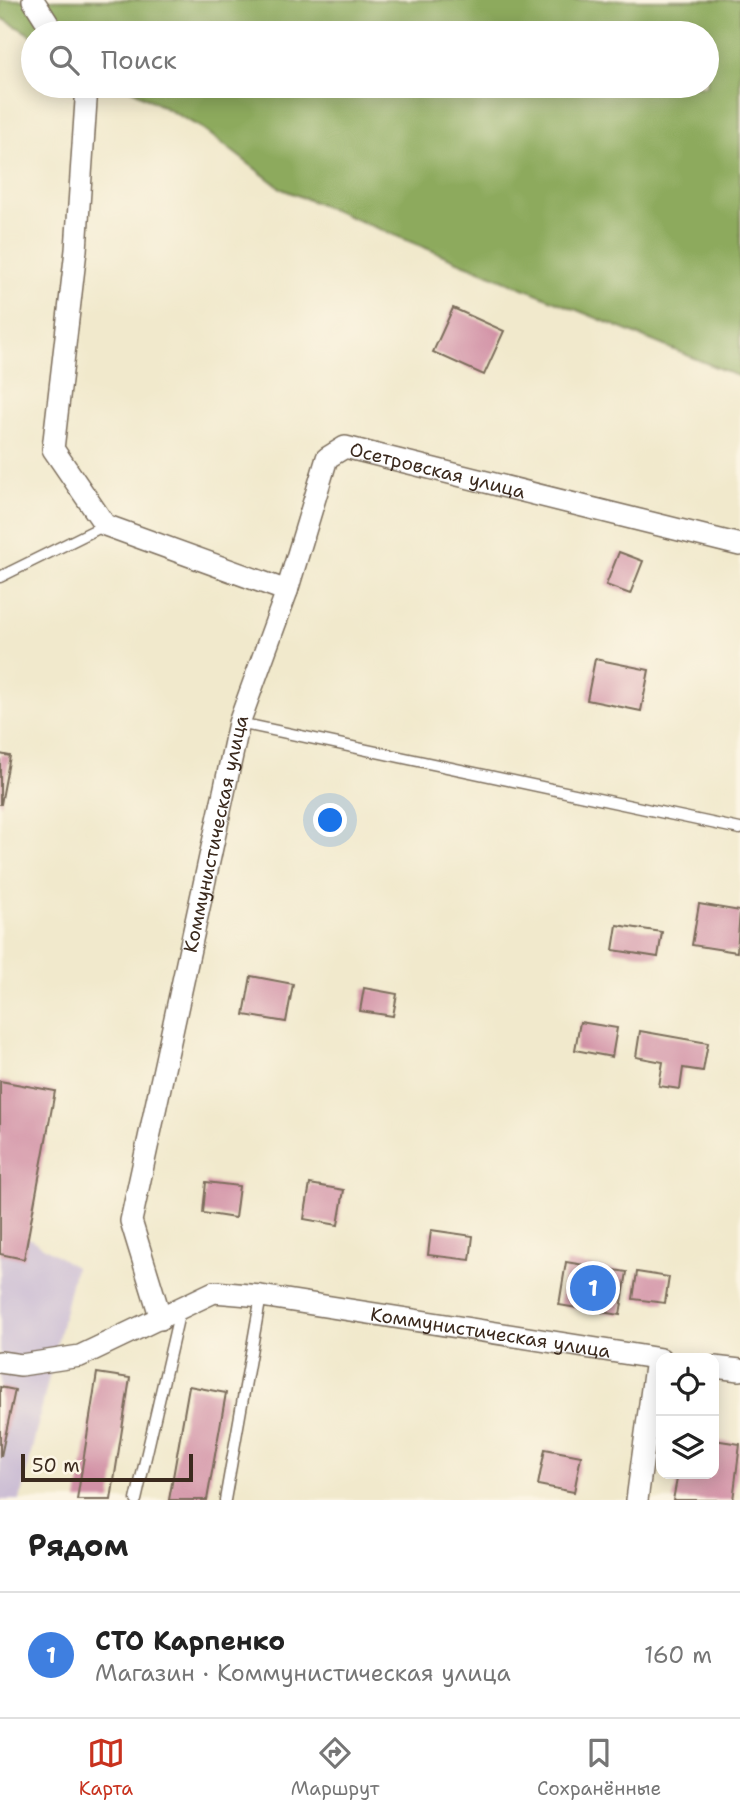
<!DOCTYPE html>
<html lang="ru">
<meta charset="utf-8">
<style>
body{margin:0;font-family:"Shantell Sans",sans-serif;background:#f6f6f6;color:#222}
.controls{position:absolute;right:21px;bottom:21px;display:grid;overflow:hidden;border-radius:14px;box-shadow:0 4px 18px #0003}
.controls button{width:63px;height:63px;display:grid;place-items:center;padding:0;border:0;border-bottom:2px solid #e0e0e0;background:#fff;color:#222;font:35px sans-serif}
.scale{position:absolute;left:21px;bottom:18px;width:172px;box-sizing:border-box;padding-left:7px;border:4px solid #3b2a1e;border-top:0;font-size:19px;line-height:24px;white-space:nowrap;color:#3b2a1e;-webkit-text-stroke:5px #fcf5e5;paint-order:stroke}
.you{position:absolute;left:331px;top:821px;width:24px;height:24px;margin:-18px;border:5px solid #fff;border-radius:50%;background:#1a73e8;box-shadow:0 0 0 10px #1a73e833}
.badge{display:grid;place-items:center;width:46px;height:46px;border-radius:50%;background:#c8321e;color:#fff;font-size:23px;font-weight:700}
.pin{position:absolute;translate:-50% -50%;border:4px solid #fff;box-shadow:0 2px 7px #0006}
.list{margin:0;padding:0;list-style:none}
h2{display:flex;justify-content:space-between;align-items:center;height:91px;margin:0;padding:0 28px;font-size:30px}
h2 small{font-size:23px;font-weight:400;color:#767676}
.list li{display:grid;grid-template-columns:46px 1fr auto;gap:21px;align-items:center;box-sizing:border-box;height:126px;padding:0 28px;border-top:2px solid #e0e0e0}
.list b{display:block;font-size:26px;white-space:nowrap}
.list p{margin:0;font-size:23px;white-space:nowrap;color:#767676}
.list em{font-size:23px;font-style:normal;color:#767676}
.icon{flex:none;width:38px;height:38px;fill:none;stroke:currentColor;stroke-width:2;stroke-linecap:round;stroke-linejoin:round}
.map{position:relative;flex:none;width:740px;height:1500px;overflow:hidden}
.search{position:absolute;background:#fff;box-shadow:0 4px 18px #0003;left:21px;right:21px;top:21px;height:77px;display:flex;align-items:center;gap:18px;box-sizing:border-box;padding:0 24px;border-radius:38px;color:#767676;font-size:26px}
.sheet{height:217px;background:#fff}
nav{display:flex;justify-content:space-around;align-items:center;box-sizing:border-box;height:98px;border-top:2px solid #e0e0e0;background:#fff;font-size:19px;color:#767676}
nav a{display:grid;justify-items:center;gap:4px}
nav .on{color:#c8321e}
.map>svg:first-child{display:block}
.industrial{fill:#ccbed4}
.forest{fill:#8daa5d;stroke:#646a3e;stroke-width:2}
.building{fill:#d291a6}
.lines{fill:none;stroke-linecap:round;stroke-linejoin:round}
.lane-casing{stroke:#7b6d5b;stroke-width:13}
.street-casing{stroke:#7b6d5b;stroke-width:24}
.lane{stroke:#fff;stroke-width:10}
.street{stroke:#fff;stroke-width:21}
.labels{text-anchor:middle;dominant-baseline:central;stroke-width:7;stroke-linejoin:round;paint-order:stroke}
.street-label{font-size:19px;fill:#3b2a1e;stroke:#fcf5e5}
</style>
<div class="map">
<svg width="740" height="1500" viewBox="0 0 740 1500">
<rect width="100%" height="100%" fill="#fcf5e5"/>
<filter id="ink" filterUnits="userSpaceOnUse"><feTurbulence type="fractalNoise" baseFrequency=".0143" numOctaves="2"/><feDisplacementMap in="SourceGraphic" scale="14" xChannelSelector="R" yChannelSelector="G"/><feConvolveMatrix kernelMatrix="1 2 1 2 8 2 1 2 1" color-interpolation-filters="sRGB"/></filter>
<filter id="wash" filterUnits="userSpaceOnUse"><feTurbulence type="fractalNoise" baseFrequency=".00686" numOctaves="4" result="noise"/><feDisplacementMap in="SourceGraphic" scale="28" xChannelSelector="R" yChannelSelector="G"/><feGaussianBlur stdDeviation="1.57" result="paint"/><feColorMatrix in="noise" values="0 0 0 0 0 0 0 0 0 0 0 0 0 0 0 0 0 1.4 0 .05"/><feComposite in="paint" operator="in"/></filter>
<g filter="url(#wash)">
<rect width="100%" height="100%" fill="#f1e9cc"/>
<path class="industrial" d="M0,1220L75,1267L20,1500H0Z"/>
<path class="forest" d="M0,0H740V377L282,189L202,128L125,86H707V33L33,36L0,17Z"/>
<g id="blocks">
<g class="building">
<path d="M453,308L504,331L484,375L433,352Z"/>
<path d="M619,552L643,561L630,594L606,585Z"/>
<path d="M595,659L649,670L641,711L587,700Z"/>
<path d="M0,754L10,756L1,804H0Z"/>
<path d="M699,904L740,911L737,952L692,945Z"/>
<path d="M617,925L662,932L658,957L613,950Z"/>
<path d="M251,976L293,984L286,1022L244,1015Z"/>
<path d="M364,988L397,994L393,1016L360,1011Z"/>
<path d="M580,1022L617,1028L612,1057L575,1050Z"/>
<path d="M640,1031L708,1043L703,1071L683,1068L680,1089L659,1086L663,1062L636,1057Z"/>
<path d="M0,1081L55,1091L24,1259L0,1254Z"/>
<path d="M206,1182L239,1186L235,1218L203,1213Z"/>
<path d="M310,1184L344,1190L338,1225L304,1219Z"/>
<path d="M431,1230L473,1236L470,1260L428,1255Z"/>
<path d="M566,1262L627,1272L620,1315L559,1305Z"/>
<path d="M637,1272L669,1277L665,1303L633,1299Z"/>
<path d="M97,1373L130,1378L111,1500H77Z"/>
<path d="M189,1386L226,1393L207,1500H169Z"/>
<path d="M0,1387L15,1390L1,1456H0Z"/>
<path d="M714,1440L740,1444L733,1500H673L678,1474H714Z"/>
<path d="M545,1449L581,1456L574,1492L538,1485Z"/>
</g>
</g>
</g>
<g filter="url(#ink)">
<use href="#blocks" fill-opacity="0" stroke="#7b6d5b" stroke-width="2"/>
<g class="lines">
<defs>
<g id="lane">
<path d="M0,577L105,525"/>
<path d="M239,723L740,829"/>
<path d="M136,1500L180,1310"/>
<path d="M225,1500L261,1296"/>
</g>
<g id="street">
<path d="M33,0L54,33"/>
<path d="M87,86L76,250L53,449L105,525L287,591"/>
<path id="s1" d="M161,1319L131,1221L239,723L287,591L327,458L345,447L740,545"/>
<path id="s2" d="M0,1362L21,1365L80,1356L214,1292L261,1296L661,1359"/>
<path d="M714,1367L740,1370"/>
<path d="M637,1500L656,1359"/>
</g>
</defs>
<use href="#lane" class="lane-casing"/>
<use href="#street" class="street-casing"/>
<use href="#lane" class="lane"/>
<use href="#street" class="street"/>
</g>
</g>
<g class="labels">
<g class="street-label">
<text stroke="none"><textPath href="#s1" startOffset="1008">Осетровская улица</textPath></text>
<text stroke="none"><textPath href="#s1" startOffset="499">Коммунистическая улица</textPath></text>
<text stroke="none"><textPath href="#s2" startOffset="509">Коммунистическая улица</textPath></text>
</g>
</g>
</svg>
<div class="controls">
<button><svg class="icon" aria-label="locate" viewBox="0 0 24 24"><circle cx="12" cy="12" r="6"/><path d="M12 2v4M12 18v4M2 12h4M18 12h4"/></svg></button>
<button><svg class="icon" aria-label="layers" viewBox="0 0 24 24"><path d="M12 4l9 5-9 5-9-5zM3 14l9 5 9-5"/></svg></button>
</div>
<div class="scale">50 m</div>
<div class="you"></div>
<div class="pin badge" style="left:593px;top:1288px;background:#3f7fe0">1</div>
<div class="search"><svg class="icon" aria-label="search" viewBox="0 0 24 24"><circle cx="10" cy="10" r="6"/><path d="M15 15l6 6"/></svg>Поиск</div>
</div>
<section class="sheet">
<h2>Рядом<small></small></h2>
<ul class="list">
<li><span class="badge" style="background:#3f7fe0">1</span><div><b>СТО Карпенко</b><p>Магазин · Коммунистическая улица</p></div><em>160 m</em></li>
</ul>
</section>
<nav>
<a class="on"><svg class="icon" aria-label="map" viewBox="0 0 24 24"><path d="M3 6l6-2 6 2 6-2v14l-6 2-6-2-6 2zM9 4v14M15 6v14"/></svg>Карта</a>
<a><svg class="icon" aria-label="directions" viewBox="0 0 24 24"><path d="M12 3l9 9-9 9-9-9zM9 14v-3h6M13 9l2 2-2 2"/></svg>Маршрут</a>
<a><svg class="icon" aria-label="saved" viewBox="0 0 24 24"><path d="M7 4h10v16l-5-4-5 4z"/></svg>Сохранённые</a>
</nav>
